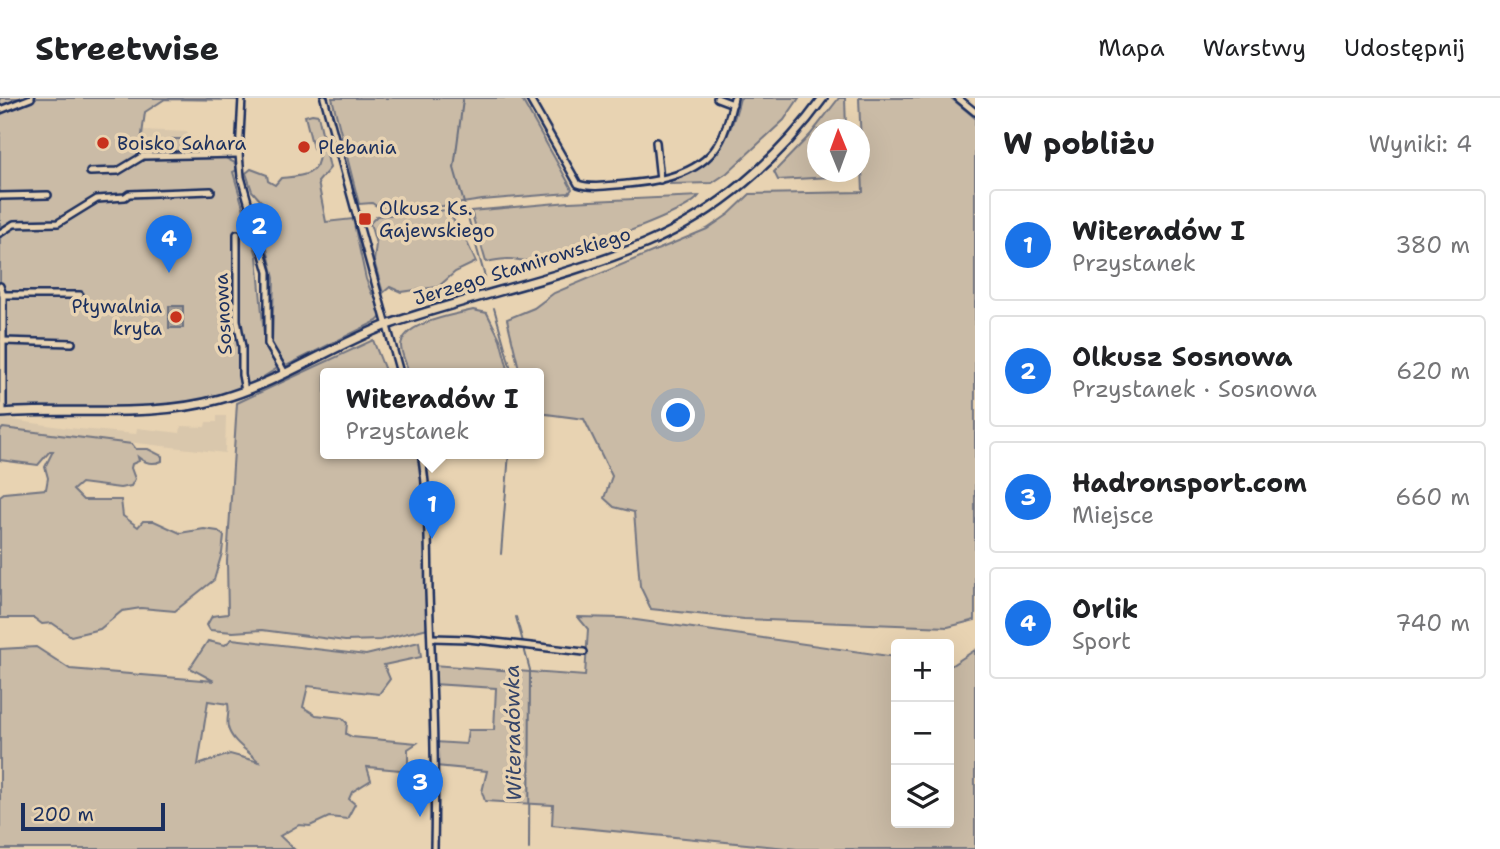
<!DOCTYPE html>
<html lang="pl">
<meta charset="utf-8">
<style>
body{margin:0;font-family:"Shantell Sans",sans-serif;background:#f2f2f2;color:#202124}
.controls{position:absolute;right:21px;bottom:21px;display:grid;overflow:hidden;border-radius:7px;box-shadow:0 7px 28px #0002}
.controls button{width:63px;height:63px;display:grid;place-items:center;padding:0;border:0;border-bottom:2px solid #e0e0e0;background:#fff;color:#202124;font:35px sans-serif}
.compass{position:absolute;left:807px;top:21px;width:63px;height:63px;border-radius:50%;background:#fff;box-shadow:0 7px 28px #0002;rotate:359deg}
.scale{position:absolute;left:21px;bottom:18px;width:144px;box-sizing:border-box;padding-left:7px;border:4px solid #1b2f5e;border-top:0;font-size:19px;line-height:24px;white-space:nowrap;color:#1b2f5e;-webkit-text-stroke:5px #e8d3b2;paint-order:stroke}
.you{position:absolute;left:679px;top:318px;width:24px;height:24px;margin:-18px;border:5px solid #fff;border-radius:50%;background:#1a73e8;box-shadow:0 0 0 10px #1a73e833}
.badge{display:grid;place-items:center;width:46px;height:46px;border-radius:50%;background:#1a73e8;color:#fff;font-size:23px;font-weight:700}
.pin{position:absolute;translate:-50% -58px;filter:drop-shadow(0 2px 4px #0008)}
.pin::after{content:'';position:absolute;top:37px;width:24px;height:21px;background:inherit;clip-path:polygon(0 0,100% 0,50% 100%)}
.popup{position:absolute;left:320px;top:270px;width:224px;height:91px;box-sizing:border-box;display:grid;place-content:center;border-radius:7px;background:#fff;filter:drop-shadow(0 2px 5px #0005);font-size:23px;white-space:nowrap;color:#757577}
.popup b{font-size:26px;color:#202124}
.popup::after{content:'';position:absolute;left:50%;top:100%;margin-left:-14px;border:14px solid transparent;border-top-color:#fff}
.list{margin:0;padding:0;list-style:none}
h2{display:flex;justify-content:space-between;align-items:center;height:91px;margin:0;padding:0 28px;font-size:30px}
h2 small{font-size:23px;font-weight:400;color:#757577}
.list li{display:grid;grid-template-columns:46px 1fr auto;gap:21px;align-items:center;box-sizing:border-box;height:112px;margin:0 14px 14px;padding:0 14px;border:2px solid #e0e0e0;border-radius:7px}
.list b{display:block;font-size:26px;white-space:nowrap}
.list p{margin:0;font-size:23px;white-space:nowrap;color:#757577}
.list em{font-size:23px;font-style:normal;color:#757577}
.icon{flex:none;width:38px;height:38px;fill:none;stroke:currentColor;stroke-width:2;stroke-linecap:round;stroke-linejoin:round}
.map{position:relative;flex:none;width:975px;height:751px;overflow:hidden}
header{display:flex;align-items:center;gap:42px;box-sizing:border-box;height:98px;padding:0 35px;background:#fff;border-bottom:2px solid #e0e0e0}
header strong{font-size:33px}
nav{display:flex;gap:38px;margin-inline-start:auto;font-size:24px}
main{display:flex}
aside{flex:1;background:#fff}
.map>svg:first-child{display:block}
.built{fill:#d9c7ac}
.green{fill:#cabba6;stroke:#727582;stroke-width:2;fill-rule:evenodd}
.water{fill:#a19b95;stroke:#6b707f;stroke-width:2}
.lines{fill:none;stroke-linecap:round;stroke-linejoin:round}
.stream{stroke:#6b707f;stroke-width:2}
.minor-casing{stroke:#1b2f5e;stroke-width:10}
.major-casing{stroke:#1b2f5e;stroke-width:12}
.minor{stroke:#e8d3b2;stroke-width:5}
.major{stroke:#e8d3b2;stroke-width:7}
.poi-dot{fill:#c8321e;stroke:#e8d3b2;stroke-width:2.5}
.labels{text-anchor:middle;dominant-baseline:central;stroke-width:7;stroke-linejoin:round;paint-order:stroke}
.poi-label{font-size:19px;fill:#1b2f5e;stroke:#e8d3b2;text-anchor:start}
.street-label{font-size:19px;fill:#1b2f5e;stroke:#e8d3b2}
.water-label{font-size:21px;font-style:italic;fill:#364569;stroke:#e8d3b2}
</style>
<header>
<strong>Streetwise</strong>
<nav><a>Mapa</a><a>Warstwy</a><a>Udostępnij</a></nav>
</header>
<main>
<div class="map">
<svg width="975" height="751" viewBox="0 0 975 751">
<rect width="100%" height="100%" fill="#e8d3b2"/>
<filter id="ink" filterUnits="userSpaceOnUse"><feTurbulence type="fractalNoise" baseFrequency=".0143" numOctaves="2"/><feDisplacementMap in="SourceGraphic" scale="14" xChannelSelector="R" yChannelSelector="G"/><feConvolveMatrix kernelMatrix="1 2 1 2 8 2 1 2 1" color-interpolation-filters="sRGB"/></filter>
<g filter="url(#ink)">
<g class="built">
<path d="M140,32L188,34V41H172V48L164,51L140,52Z"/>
<path d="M217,318H226L225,355L3,330L0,332V321H5L68,330L136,336L137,330L180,335L181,328L205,329L206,324H217Z"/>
</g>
<g class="green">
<path d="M0,0H238V2L165,1L145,14L140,52L163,51L164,48H172V41H188V60L224,59L235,65L237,72L233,74L257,158L265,249L277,269L276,271C196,327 91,302 0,312Z"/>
<path d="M332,0H521L572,91L569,95L482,102L443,108L378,109L372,105L359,106Z"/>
<path d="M740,0H799L784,22L727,75L712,85L670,86L671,84C714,66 729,46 740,0Z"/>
<path d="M839,0H845L846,31L818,32V74H848L849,78L778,82L774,74L810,37Z"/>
<path d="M859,0H951L975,20V522L948,529L744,521L651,511L640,488L634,414L614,409L604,400L612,378L584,321L539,315V275H520L507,221L534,210L554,195L707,131L729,116L750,96L863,94Z"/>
<path d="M312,16L318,17L330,70L318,84L326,124L353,121L366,181L372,196L374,195L381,219L377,223L286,268L272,246L274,180L261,126H258L265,123L263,115L267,110L252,93L246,75L251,71L267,77L268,83L275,87L281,80C300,78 319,79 319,55L313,50L305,18Z"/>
<path d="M699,98C686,117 556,161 529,163C522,163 515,161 508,161C500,161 493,163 486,164L471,113L569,104Z"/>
<path d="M447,112L465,140L476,164L455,174L438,189L401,194L390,189L383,195L374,163L376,146L370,125L377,118Z"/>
<path d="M473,212L487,215L500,241L509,275H409C407,267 401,256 401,248C402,224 455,217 473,212Z"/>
<path d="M373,242L386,275H325V355H418L421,364L424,397L428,530L380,542L345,543L262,532L233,534L210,532L207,527L212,518L228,516L227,463L237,305Z"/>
<path d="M3,330L132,346L136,351H148L162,358V363C153,367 145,365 138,359L139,363L132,366L131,370L135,381L131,388L120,390L81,385L73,392L83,402H121L123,418L138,429L143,423H154L180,435L204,431L218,433L224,438L222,455L214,482L175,513L141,510L122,513L100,531L71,538L52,525L42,526L34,520H0V398L4,395L46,391L48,380L45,369L53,353H50L38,367L0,362V333Z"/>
<path d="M578,519L622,520L896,559V725H949V567H952L975,552V751H797L552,727L553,707L485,703L482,694L487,673L436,668L435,644L466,646L468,632H494L496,590L433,586V567L585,578L588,531Z"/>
<path d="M232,541L366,557L419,544L421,559L384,567L390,581L379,596L308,588L303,609L316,617L342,620L347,625L346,636L352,639L417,645L408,651V669L400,672L367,669L371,682L352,694L349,701L355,706L347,721L329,719L310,728L299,727L280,738L294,751H0V551L36,549L70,571L214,583L190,570L208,543L225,547ZM208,603L228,606C230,614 226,621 228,629C231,644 250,654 259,664L230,656L198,667Z"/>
</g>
<rect class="water" x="169" y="208" width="14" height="22"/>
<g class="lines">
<g class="stream">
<path d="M463,2L454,70L485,179"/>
<path d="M494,210L512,275"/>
<path d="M501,456L509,355"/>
<path d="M516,519L523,544"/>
<path d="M524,550L530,572L529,751"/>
</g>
<defs>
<g id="minor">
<path d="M242,0L239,56L241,79L268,174V246L285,275"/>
<path d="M324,0L400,275"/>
<path d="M529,0L578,86C592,91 612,87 627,86C661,83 704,76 721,41C728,28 730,14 734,0"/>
<path d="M717,0L733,6"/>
<path d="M958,0L975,14"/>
<path d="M0,12L31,0"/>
<path d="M656,44L660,82"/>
<path d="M90,74L118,73L143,58L239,56"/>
<path d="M0,98L48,97"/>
<path d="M0,135L14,126L58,125L97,101L125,99L129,96L211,93"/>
<path d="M237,136V222L242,249V277L245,293"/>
<path d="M0,188L3,197V315"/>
<path d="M3,197H80"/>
<path d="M3,243L72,245"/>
<path d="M421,355C429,401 428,448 429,494C432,580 436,665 434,751"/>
<path d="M432,540L468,541L584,554"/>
</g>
<path id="major" d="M0,315C71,309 151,321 220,301C278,285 330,249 387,227C472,197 565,180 647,145C717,115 779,61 823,0"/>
</defs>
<use href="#minor" class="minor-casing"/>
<use href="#major" class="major-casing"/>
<use href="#minor" class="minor"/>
<use href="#major" class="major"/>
</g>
</g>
<g class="poi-dot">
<circle cx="103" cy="45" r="7"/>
<circle cx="304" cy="49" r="7"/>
<rect x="358" y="114" width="14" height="14" rx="3.5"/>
<circle cx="176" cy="219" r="7"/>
</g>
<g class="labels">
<g class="poi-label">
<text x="117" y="45">Boisko Sahara</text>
<text x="318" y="49">Plebania</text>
<text x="379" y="110">Olkusz Ks.<tspan x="379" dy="22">Gajewskiego</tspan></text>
<text x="162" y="208" text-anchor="end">Pływalnia<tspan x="162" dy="22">kryta</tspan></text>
</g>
<g class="street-label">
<text transform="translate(522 168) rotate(-17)">Jerzego Stamirowskiego</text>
<text transform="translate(223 216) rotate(-93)">Sosnowa</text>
</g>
<g class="water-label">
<text transform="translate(513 635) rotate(-91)">Witeradówka</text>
</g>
</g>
</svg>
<div class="controls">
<button>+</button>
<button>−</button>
<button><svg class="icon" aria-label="layers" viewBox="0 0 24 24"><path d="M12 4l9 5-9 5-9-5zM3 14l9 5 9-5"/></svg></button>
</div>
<svg class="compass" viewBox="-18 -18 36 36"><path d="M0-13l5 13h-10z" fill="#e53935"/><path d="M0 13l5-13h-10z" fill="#757577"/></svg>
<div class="scale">200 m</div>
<div class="you"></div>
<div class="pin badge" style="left:432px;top:441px">1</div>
<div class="popup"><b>Witeradów I</b>Przystanek</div>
<div class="pin badge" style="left:259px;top:163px">2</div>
<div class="pin badge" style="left:420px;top:719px">3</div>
<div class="pin badge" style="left:169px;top:175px">4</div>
</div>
<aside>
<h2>W pobliżu<small>Wyniki: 4</small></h2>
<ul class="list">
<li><span class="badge">1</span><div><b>Witeradów I</b><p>Przystanek</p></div><em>380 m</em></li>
<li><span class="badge">2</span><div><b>Olkusz Sosnowa</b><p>Przystanek · Sosnowa</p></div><em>620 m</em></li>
<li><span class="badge">3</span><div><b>Hadronsport.com</b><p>Miejsce</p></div><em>660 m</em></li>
<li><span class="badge">4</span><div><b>Orlik</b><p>Sport</p></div><em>740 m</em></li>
</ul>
</aside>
</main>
